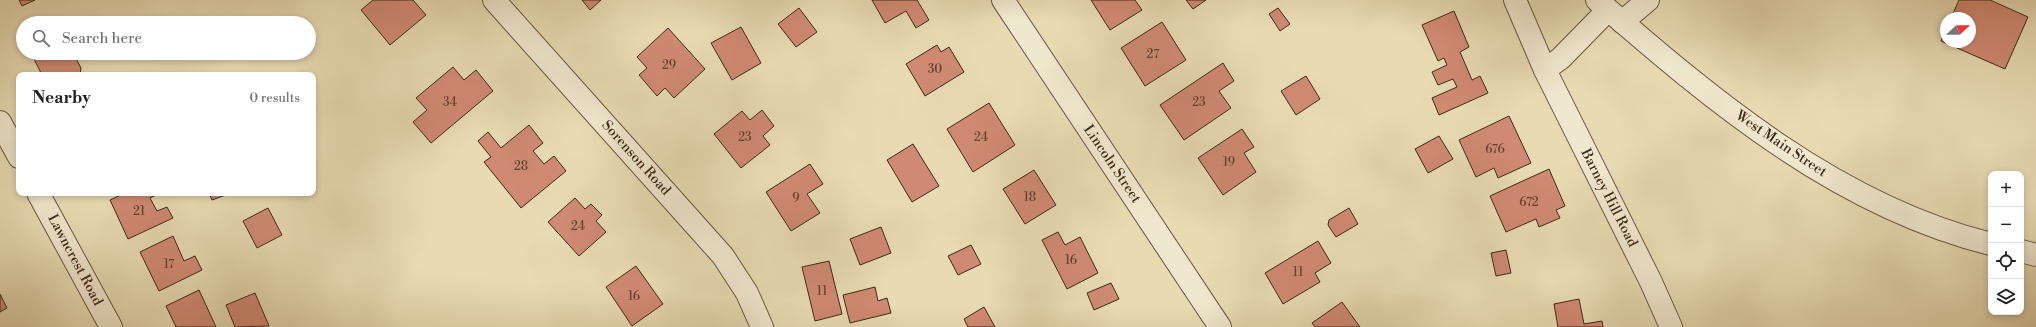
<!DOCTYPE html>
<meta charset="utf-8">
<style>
body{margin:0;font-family:"Libre Bodoni",serif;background:#f2f2f2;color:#222}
.controls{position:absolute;right:12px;bottom:12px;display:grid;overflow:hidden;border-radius:8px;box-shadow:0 2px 6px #0003}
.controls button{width:36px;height:36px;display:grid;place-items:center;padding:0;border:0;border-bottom:1px solid #e0e0e0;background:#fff;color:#222;font:20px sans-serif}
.compass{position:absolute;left:1940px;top:12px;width:36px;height:36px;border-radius:50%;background:#fff;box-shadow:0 2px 6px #0003;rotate:69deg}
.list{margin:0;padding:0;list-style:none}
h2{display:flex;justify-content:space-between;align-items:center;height:52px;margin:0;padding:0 16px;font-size:17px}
h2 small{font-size:13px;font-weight:400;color:#767676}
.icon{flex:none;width:22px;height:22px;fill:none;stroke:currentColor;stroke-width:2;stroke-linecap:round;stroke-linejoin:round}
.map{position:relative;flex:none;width:2036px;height:327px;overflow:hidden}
.search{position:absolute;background:#fff;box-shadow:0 2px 6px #0003;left:16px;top:16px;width:300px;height:44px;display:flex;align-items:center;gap:10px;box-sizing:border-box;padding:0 14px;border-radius:22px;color:#767676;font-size:15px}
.panel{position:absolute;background:#fff;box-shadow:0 2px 6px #0003;left:16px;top:72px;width:300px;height:124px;border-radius:8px}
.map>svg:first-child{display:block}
.building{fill:#d08a73;stroke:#3d291a}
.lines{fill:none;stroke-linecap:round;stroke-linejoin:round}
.minor-casing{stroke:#685640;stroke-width:24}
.tertiary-casing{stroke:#685640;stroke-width:24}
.minor{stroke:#f0e8ce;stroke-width:22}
.tertiary{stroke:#f0e8ce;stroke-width:22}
.labels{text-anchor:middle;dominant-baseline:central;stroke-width:4;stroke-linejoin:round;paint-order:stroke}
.number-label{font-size:12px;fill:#624130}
.street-label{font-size:14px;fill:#3d291a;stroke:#f0e8ce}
</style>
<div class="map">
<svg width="2036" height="327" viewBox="0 0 2036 327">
<rect width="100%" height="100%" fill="#e8dbb3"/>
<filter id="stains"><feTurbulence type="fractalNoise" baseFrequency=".005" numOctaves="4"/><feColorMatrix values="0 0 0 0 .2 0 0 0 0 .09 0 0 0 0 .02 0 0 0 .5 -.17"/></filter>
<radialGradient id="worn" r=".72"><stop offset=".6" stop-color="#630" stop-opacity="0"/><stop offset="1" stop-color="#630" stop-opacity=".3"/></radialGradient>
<g class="building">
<path d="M19,0H35L22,6Z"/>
<path d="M373,0H413L426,15L390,45L361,10Z"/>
<path d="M582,0H601L590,10Z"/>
<path d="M872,0H917L929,20L916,28L906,11L885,23Z"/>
<path d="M1091,0H1135L1142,10L1110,30Z"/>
<path d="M1186,0H1206L1193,9Z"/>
<path d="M1959,0H1990L2028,17L2005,69L1941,41L1946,30V42H1970V18H1951Z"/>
<path d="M799,8L817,32L796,47L778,24Z"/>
<path d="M1278,8L1290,24L1280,31L1269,14Z"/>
<path d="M1454,11L1469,47L1460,52L1472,80L1480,76L1488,93L1439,115L1432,98L1457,87L1453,79L1438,85L1432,72L1447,65L1444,58L1438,61L1422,25Z"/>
<path d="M1162,22L1186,60L1145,86L1121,48Z"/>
<path d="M741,27L761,63L732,80L711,43Z"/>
<path d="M668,28L705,69L674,98L665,88L657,96L639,75L647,68L637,57Z"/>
<path d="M937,45L941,52L949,47L964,72L925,96L906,64Z"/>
<path d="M31,53H73L81,68L80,75H42Z"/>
<path d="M1223,63L1234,81L1219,91L1231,108L1184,140L1160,105Z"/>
<path d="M453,67L464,80L476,70L493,91L431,143L413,122L427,110L416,98Z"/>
<path d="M1306,76L1320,99L1296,115L1281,91Z"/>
<path d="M989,103L1015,145L973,172L947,129Z"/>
<path d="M762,110L774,126L763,136L770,145L741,168L714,134L742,111L750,120Z"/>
<path d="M1509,116L1531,163L1498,178L1494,168L1476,177L1459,140Z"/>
<path d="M529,125L543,143L533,151L544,164L554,156L566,171L521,208L484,162L491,157L478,141L488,132L501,148Z"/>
<path d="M1242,129L1254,147L1244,153L1256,172L1223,195L1198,158Z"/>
<path d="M1439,136L1453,159L1428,173L1415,149Z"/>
<path d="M913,144L939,186L912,202L887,160Z"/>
<path d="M810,164L823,184L807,194L820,213L791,231L766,192Z"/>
<path d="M1549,169L1565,206L1556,210L1560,218L1539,227L1536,219L1506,232L1490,196Z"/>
<path d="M1034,170L1056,205L1025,224L1003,189Z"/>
<path d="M125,193H155L156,195L150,198L157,211L167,207L173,218L128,239L110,200Z"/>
<path d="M209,193H231L212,200Z"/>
<path d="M575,198L585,209L591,204L602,215L596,221L606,232L579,256L548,222Z"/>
<path d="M268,208L282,235L257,248L243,221Z"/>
<path d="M1349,208L1358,224L1336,237L1328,225L1329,220Z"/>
<path d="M881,227L891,253L860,265L850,239Z"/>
<path d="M1058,232L1065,245L1080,237L1098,273L1067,289L1042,240Z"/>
<path d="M173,236L184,261L195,256L202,270L159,291L140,252Z"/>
<path d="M1318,241L1331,263L1315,273L1320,282L1283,304L1265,273Z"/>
<path d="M971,245L981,264L958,275L948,256Z"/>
<path d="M1506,250L1511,273L1496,276L1491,253Z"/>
<path d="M829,261L842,314L815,321L802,267Z"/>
<path d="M636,266L663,304L632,326L606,287Z"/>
<path d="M1111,283L1119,299L1094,310L1087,293Z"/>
<path d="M875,287L878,301L887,298L891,313L850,323L843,295Z"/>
<path d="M199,290L216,327H176L166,306Z"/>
<path d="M255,293L269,326L235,327L226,305Z"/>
<path d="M0,294L7,308L0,312Z"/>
<path d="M1579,299L1584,324L1602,321L1603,327H1558L1554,304Z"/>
<path d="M1342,302L1360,327H1315L1312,323Z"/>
<path d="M984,307L995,327H968L964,319Z"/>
</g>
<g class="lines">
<defs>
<g id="minor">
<path d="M494,0L723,256L747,293L762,327"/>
<path d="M1003,0L1220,327"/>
<path d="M1622,22L1648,0"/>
<path d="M0,122L19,157"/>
<path d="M38,193L111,327"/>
</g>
<g id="tertiary">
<path d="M1515,0L1545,70L1651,282L1671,327"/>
<path d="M1597,0C1713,101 1838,206 1991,244"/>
<path d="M1545,70L1561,58L1608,10"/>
<path d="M2021,251L2036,255"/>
</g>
</defs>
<use href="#minor" class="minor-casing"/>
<use href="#tertiary" class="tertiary-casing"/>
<use href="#minor" class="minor"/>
<use href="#tertiary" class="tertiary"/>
</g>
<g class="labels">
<g class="number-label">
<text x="1153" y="54">27</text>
<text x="669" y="65">29</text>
<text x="935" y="69">30</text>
<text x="450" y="102">34</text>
<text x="1199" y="102">23</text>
<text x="745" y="137">23</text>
<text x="981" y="137">24</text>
<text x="1495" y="149">676</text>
<text x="1229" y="162">19</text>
<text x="521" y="166">28</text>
<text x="1030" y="197">18</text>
<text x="796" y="198">9</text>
<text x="1529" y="202">672</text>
<text x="139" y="211">21</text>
<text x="578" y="226">24</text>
<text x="1071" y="260">16</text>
<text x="169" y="264">17</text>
<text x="1298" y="272">11</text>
<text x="822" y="291">11</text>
<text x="634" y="296">16</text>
</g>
<g class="street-label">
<text transform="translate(1781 144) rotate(34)">West Main Street</text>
<text transform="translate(636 158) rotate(48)">Sorenson Road</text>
<text transform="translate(1112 164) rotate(56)">Lincoln Street</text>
<text transform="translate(1609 198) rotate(63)">Barney Hill Road</text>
<text transform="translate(75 260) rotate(62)">Lawncrest Road</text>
</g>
</g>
<rect width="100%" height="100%" filter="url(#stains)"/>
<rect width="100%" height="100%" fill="url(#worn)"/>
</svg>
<div class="controls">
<button>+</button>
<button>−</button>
<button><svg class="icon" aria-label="locate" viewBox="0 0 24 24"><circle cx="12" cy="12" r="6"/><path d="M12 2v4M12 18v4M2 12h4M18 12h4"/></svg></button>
<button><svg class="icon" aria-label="layers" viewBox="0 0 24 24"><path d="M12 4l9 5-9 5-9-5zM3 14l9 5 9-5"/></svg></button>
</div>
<svg class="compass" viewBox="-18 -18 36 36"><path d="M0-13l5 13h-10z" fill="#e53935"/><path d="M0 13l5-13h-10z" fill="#767676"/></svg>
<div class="search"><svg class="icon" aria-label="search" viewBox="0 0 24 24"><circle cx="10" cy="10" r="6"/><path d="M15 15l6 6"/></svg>Search here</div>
<section class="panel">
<h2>Nearby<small>0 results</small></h2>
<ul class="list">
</ul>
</section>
</div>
